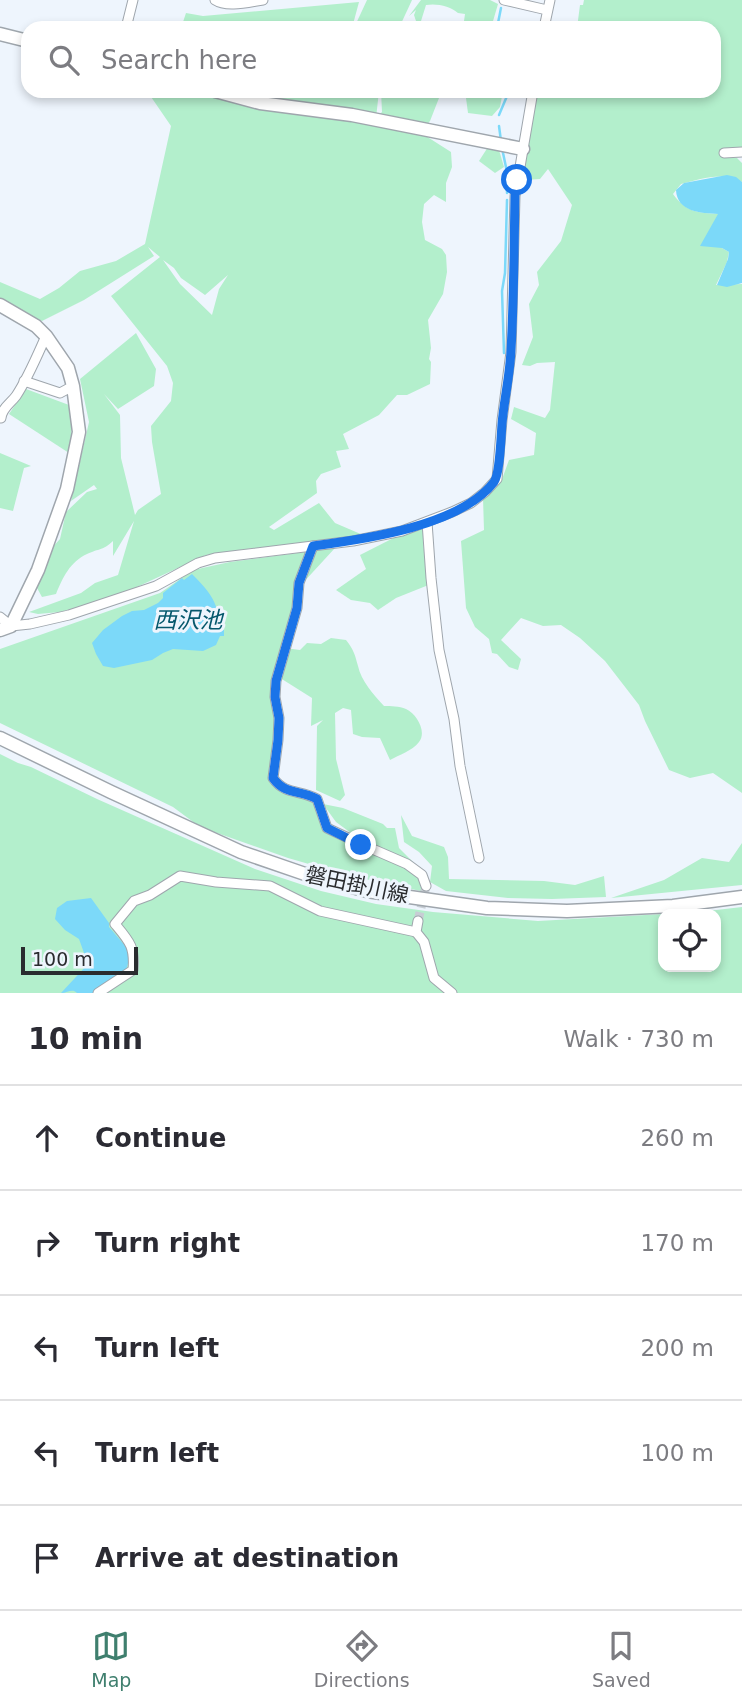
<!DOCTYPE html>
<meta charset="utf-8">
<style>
body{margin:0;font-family:"DejaVu Sans","Noto Sans JP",sans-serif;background:#f7f7f7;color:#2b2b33}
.controls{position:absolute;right:21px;bottom:21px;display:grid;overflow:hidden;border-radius:14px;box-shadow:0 4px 10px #0003}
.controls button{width:63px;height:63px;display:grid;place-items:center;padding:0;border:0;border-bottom:2px solid #e1e1e2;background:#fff;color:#2b2b33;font:35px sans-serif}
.scale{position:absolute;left:21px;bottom:18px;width:117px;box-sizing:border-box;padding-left:7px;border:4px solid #2a2c2f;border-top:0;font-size:19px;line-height:24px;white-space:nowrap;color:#2a2c2f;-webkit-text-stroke:5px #eef5fd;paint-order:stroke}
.stop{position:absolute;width:21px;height:21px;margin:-16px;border:5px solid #1a73e8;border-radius:50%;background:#fff}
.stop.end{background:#1a73e8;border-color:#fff;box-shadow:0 2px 7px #0008}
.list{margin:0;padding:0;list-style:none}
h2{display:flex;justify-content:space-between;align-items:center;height:91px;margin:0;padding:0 28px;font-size:30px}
h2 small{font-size:23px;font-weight:400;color:#7c7c81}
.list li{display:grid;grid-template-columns:46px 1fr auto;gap:21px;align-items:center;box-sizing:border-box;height:105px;padding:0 28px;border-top:2px solid #e1e1e2}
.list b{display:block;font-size:26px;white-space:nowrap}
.list em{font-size:23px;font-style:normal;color:#7c7c81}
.icon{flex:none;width:38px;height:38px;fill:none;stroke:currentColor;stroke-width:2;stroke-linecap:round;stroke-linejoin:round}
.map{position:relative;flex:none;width:742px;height:993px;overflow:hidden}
.search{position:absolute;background:#fff;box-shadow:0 4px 10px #0003;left:21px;right:21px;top:21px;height:77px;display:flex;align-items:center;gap:18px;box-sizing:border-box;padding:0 24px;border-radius:21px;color:#7c7c81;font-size:26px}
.sheet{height:616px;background:#fff}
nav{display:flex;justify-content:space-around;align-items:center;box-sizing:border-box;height:98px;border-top:2px solid #e1e1e2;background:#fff;font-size:19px;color:#7c7c81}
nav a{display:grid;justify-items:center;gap:4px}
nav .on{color:#3f7f6e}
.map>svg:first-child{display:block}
.green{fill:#b3efcc;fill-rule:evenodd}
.water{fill:#7cd9f9}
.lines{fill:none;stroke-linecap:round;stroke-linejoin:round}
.stream{stroke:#7cd9f9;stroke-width:2.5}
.street-tunnel{stroke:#c7cdd4;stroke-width:9;stroke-dasharray:9 4.5;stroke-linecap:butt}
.street-casing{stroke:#9fa6ad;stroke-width:11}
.secondary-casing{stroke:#9fa6ad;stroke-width:15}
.street{stroke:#fff;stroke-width:9}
.secondary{stroke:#fff;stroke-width:12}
.route{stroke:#1a73e8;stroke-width:9}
.labels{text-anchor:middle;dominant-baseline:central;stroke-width:6;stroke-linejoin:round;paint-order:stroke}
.street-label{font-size:21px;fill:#2a2c2f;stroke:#eef5fd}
.water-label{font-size:23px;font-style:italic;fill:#05586d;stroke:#eef5fd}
</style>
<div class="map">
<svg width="742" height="993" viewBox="0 0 742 993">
<rect width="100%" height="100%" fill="#eef5fd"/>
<g class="green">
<path d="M367,0H412L399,28H354Z"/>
<path d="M421,0H490L498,4L491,28H468L464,21L465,14L458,13C451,6 436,3 426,5L421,21H416L414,15L416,10L409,16Z"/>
<path d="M584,0H742V149L722,156L737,158L742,163V182C723,171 701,179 681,184L673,194C686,212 698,213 719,214L722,248L729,252L727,262L716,285L742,284V793L713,773L690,778L669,770L645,721L639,705L605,661L580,638L561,625L543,626L521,618L501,640L521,659L518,670L509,667L497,654L492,653L489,639L475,627L466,608L461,541L484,530L483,498L501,482L509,460L534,455L536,433L511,419L514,407L545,418L550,410L555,362L537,363L530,366L522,365L533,337L529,304L539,285L537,272L561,241L572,205L548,169L540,179L525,180L524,170L537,91H714V28H577L580,5H583Z"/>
<path d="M359,2L352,28H191L182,25L186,13L203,16Z"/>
<path d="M147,91L166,92L186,95L187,91H379L376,118L382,112L381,91H437L439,98L430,121L424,128L407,124L451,152L452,167L446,183V202L434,195L424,204L422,222L425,240L442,249L446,255L447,272L443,294L428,320L431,348L429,359L431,362L430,384L407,395H397L379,415L343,434L349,449L336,451L341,467L321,474L316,481L317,493L269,527L274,530L319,503L335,523L363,535L287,549L254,548L206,555L124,593L101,601L60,612L38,614L29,612L81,593L95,583L118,575L134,521L113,556V541C102,551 100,548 87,554C70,562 63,577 56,594L42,597L37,588L25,583L36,565L60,539L66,512L87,492L97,489L94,485L71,501L89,422L80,379L136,333L156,369L154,386L118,409L104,394L120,415L121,458L135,515L138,510L161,494L152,442L151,426L171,401L173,383L167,366L111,296L160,257L148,247L154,256L84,300L42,321L0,303V282L40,299L59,288L80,271L116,261L145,244L171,126ZM163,260L174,268L181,278L205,295L228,275L219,289L212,315L180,284Z"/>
<path d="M481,91H503L500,107L492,116L468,113L466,98L475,93Z"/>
<path d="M488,147L499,150L504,167L495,173L479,161Z"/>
<path d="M26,389L69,405L72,426L69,453L9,414Z"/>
<path d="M0,453L31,466L24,468L13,511L0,508Z"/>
<path d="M423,523C423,544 424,565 431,584L396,598L378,610L370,603L351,600L336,590L366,569L360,555Z"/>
<path d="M335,548L301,585L285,648L300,650L307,643L321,644L331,638L346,640C354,650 355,655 358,666C361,681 374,695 384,706C391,706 399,706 406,709C417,714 427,732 419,742C412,751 399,755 390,760L380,738L362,737L353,734L351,710L343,708L335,713L336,759L345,795L340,801L316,790L317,726L323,720L311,726L312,698L277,676L282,656L271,682L279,718L273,778L317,799L328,828L422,875L425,892L347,875L288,858L200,827L173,807L0,723V649L160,593L193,570L230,562Z"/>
<path d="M0,754L18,763L31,767L97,799L255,869L321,891L376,904L433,912L538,921L699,912L742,907V993H0ZM663,914H716V967H663Z"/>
<path d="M323,804L343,808L383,824L387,828H395L399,848L417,866L366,844L336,822Z"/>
<path d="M401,815L412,836L444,847L448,857L449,879L544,881L575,885L604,876L606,897L552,899L508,898L446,891L430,882L432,866L419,852L404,842Z"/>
<path d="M742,843V885L611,898L664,880L702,858L729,862Z"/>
</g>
<g class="water">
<path d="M727,175L736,177L742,182V283L727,287L717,285L728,259L729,252L722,248L700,246L718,214C701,213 677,212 676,190L684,183Z"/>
<path d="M192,574C211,593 219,603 220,630H224V636H220L216,645L203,651L173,649L163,653L152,660L114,668L103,666L96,654L92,643L103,630L122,616L132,611L144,610L158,603L163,598V593L182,578L184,580Z"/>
<path d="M91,898L109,923V927L127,948L129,960L126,970L98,993H77C72,988 68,993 61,993L88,964L79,939L65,930L55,919L57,908L67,901Z"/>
</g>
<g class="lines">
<g class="stream">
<path d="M497,28L501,8"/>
<path d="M499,115L507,96L506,91"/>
<path d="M499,126L501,141"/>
<path d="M502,148L507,172V193"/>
<path d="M504,353L502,291L505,273L507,200"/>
</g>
<path class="street-tunnel" d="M418,921L426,886"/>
<defs>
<g id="street">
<path d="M215,0C227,8 249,2 263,0"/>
<path d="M504,0L547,10"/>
<path d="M126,28L133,0"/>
<path d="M544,28L550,0"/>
<path d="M724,153L742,152"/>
<path d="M24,381L60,393L73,386"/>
<path d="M1,418C2,408 10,404 16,396C28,378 37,356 46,336"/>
<path d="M427,522L431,578L439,650L454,719L460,766L479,858"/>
<path d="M313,546L299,583L297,608L276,681L275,697L279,718L278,740L273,778C286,796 300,789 317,799L327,828L361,844L407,864L422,875L426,886"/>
<path d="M0,617L11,626L30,624L69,615L156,586L198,563L215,558L353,541L402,531L452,512L471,503L485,492L497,479L502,420L511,352L515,196L533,91"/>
<path d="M418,921L416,932L424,942L434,978L452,993"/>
<path d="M98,993L133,970C135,947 130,942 115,924L134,901L150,895L180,876L216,882L270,886L320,911L416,932"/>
</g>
<g id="secondary">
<path d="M0,34L28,41"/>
<path d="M215,91L260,103L352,115L523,149"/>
<path d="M0,305L36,326L46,336L68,368L73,386L79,432L67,489L38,570L11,626L0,630"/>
<path d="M0,738L111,792L241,852L305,874L367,891L487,908L567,911L673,906L742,897"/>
</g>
</defs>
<use href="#street" class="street-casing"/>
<use href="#secondary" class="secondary-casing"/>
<use href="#street" class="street"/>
<use href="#secondary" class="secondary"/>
</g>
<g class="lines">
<path class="route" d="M361,845L327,828L317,799C300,789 286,796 273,778L278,740L279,718L275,697L276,681L297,608L299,583L313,546C366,539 460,526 494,482C500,474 501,436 502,424C504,400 510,375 511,350C514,299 514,248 515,196L517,180"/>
</g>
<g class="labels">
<g class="street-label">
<text transform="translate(357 885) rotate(12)">磐田掛川線</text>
</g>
<g class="water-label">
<text x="188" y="620">西沢池</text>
</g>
</g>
</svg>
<div class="controls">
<button><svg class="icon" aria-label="locate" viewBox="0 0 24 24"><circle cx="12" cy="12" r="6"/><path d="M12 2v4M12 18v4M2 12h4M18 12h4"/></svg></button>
</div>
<div class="scale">100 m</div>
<div class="stop" style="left:517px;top:180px"></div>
<div class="stop end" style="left:361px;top:845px"></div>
<div class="search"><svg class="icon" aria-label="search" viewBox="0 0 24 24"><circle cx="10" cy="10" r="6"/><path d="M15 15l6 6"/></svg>Search here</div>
</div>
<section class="sheet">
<h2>10 min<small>Walk · 730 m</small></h2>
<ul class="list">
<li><svg class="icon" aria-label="ahead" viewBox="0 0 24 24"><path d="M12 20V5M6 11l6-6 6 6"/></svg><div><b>Continue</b></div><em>260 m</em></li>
<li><svg class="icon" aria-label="right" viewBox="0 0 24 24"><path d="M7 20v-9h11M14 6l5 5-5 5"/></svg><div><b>Turn right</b></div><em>170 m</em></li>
<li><svg class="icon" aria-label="left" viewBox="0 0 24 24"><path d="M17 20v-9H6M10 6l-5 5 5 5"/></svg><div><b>Turn left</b></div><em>200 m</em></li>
<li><svg class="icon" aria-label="left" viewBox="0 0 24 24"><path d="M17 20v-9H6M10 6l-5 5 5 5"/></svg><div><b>Turn left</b></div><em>100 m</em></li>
<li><svg class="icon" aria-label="arrive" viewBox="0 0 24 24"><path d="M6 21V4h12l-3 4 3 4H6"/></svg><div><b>Arrive at destination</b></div></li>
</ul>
</section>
<nav>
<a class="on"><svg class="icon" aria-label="map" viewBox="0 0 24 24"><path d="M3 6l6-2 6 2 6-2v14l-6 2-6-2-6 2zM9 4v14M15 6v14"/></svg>Map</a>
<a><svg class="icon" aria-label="directions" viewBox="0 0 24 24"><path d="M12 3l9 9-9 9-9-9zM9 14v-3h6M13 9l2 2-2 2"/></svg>Directions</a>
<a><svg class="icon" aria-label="saved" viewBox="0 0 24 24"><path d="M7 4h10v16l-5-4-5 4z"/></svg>Saved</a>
</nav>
